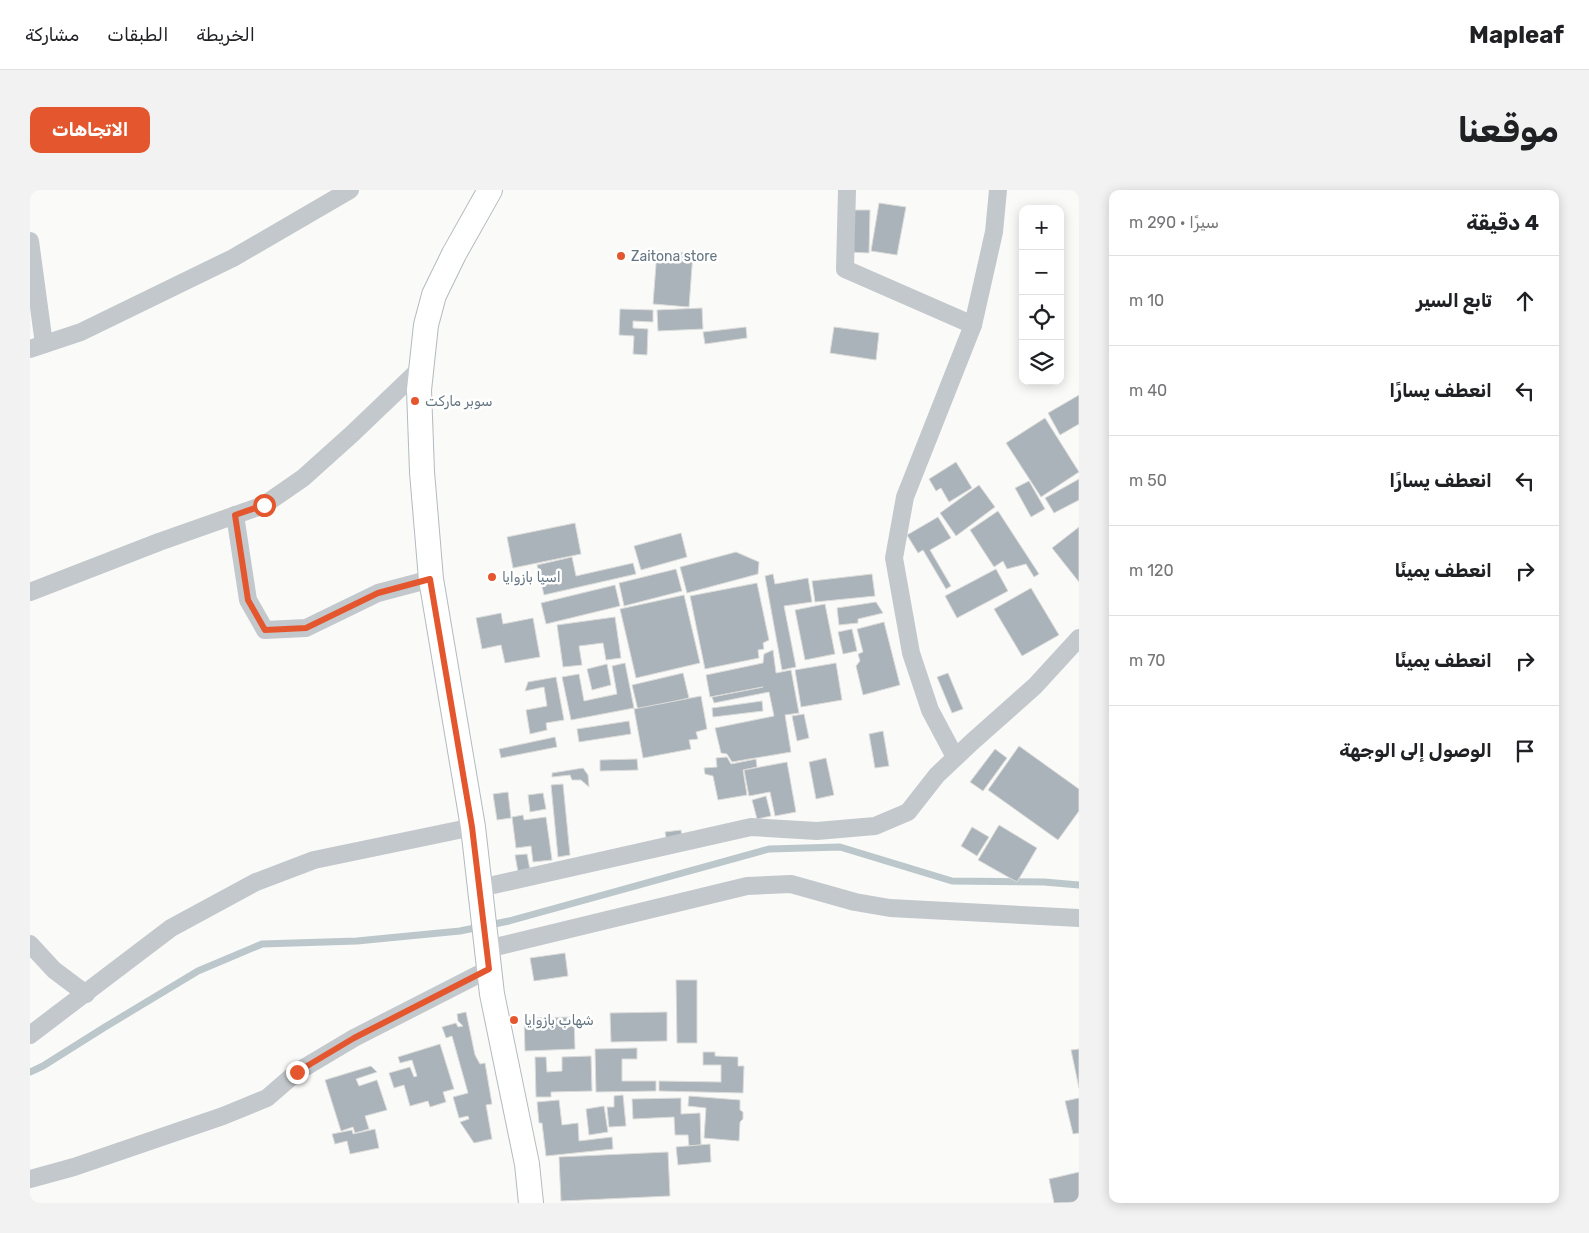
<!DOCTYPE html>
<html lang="ar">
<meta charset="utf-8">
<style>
body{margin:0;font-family:Rubik,"Noto Naskh Arabic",sans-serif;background:#f2f2f2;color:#202124;direction:rtl}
.controls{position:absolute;right:15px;top:15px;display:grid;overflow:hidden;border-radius:10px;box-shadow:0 2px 12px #0003}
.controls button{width:45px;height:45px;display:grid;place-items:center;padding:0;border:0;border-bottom:1px solid #e0e0e0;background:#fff;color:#202124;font:25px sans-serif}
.stop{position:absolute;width:15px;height:15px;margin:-11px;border:4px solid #e4572e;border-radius:50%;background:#fff}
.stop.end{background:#e4572e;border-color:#fff;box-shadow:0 1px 5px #0008}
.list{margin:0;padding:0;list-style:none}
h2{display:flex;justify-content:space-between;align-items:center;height:65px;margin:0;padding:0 20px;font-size:21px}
h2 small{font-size:16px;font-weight:400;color:#757577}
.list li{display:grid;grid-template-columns:32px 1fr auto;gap:15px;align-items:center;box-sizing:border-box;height:90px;padding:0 20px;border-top:1px solid #e0e0e0}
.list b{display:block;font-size:19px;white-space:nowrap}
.list em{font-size:16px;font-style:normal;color:#757577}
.icon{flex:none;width:28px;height:28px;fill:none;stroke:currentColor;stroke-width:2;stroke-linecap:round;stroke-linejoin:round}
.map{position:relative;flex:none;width:1049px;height:1013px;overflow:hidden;direction:ltr;border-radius:10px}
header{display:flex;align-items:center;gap:30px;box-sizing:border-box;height:70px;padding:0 25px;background:#fff;border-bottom:1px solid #e0e0e0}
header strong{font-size:24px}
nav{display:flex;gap:28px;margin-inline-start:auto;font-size:18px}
.intro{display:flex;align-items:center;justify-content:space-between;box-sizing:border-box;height:120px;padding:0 30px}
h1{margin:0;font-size:35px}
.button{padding:12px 22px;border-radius:10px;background:#e4572e;color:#fff;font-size:18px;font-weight:700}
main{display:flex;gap:30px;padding:0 30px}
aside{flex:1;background:#fff;border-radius:10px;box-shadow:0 2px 12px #0003}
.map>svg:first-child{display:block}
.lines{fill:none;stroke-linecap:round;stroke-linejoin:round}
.stream{stroke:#bbc7cb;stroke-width:7}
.building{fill:#aab3b9;stroke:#dcdcda}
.secondary-casing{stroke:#b3babf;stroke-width:26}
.street{stroke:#c3c8cc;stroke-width:18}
.secondary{stroke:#fff;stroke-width:24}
.route{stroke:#e4572e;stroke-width:6}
.poi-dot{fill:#e4572e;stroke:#fff;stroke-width:2}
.labels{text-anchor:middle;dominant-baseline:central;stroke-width:5;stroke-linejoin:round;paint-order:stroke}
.poi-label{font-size:14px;fill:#657683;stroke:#fff;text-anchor:start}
</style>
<header>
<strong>Mapleaf</strong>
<nav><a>الخريطة</a><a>الطبقات</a><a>مشاركة</a></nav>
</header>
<div class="intro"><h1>موقعنا</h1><a class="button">الاتجاهات</a></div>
<main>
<aside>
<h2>4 دقيقة<small>سيرًا · 290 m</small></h2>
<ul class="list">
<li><svg class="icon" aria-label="ahead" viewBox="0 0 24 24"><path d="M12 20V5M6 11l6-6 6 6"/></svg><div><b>تابع السير</b></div><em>10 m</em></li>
<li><svg class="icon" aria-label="left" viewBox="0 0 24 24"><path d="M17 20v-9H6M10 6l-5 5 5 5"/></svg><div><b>انعطف يسارًا</b></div><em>40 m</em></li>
<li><svg class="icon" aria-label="left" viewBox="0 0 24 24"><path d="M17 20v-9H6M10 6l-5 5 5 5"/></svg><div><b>انعطف يسارًا</b></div><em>50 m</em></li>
<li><svg class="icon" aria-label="right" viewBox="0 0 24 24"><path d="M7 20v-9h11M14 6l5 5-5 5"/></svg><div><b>انعطف يمينًا</b></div><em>120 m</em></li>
<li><svg class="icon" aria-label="right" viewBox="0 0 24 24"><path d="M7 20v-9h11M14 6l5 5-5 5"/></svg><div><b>انعطف يمينًا</b></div><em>70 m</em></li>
<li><svg class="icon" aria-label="arrive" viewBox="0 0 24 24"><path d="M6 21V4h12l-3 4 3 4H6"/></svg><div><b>الوصول إلى الوجهة</b></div></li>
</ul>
</aside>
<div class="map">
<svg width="1049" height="1013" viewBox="0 0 1049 1013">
<rect width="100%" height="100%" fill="#fafaf8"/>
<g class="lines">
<path class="stream" d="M0,882L13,876L75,837L168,781L232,754L327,751L430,741L479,731L739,659L810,657L922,691L1014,692L1049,695"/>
</g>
<g class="building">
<path d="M849,13L876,17L867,65L841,61Z"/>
<path d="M820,20H840L839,63L819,62Z"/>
<path d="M627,61L663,63L659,117L623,114Z"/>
<path d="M672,118L673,139L628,141L627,120Z"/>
<path d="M590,119L623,120V132L603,131V138L618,139L617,165L603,164L604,146L589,145Z"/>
<path d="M716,137L717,148L675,154L673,142Z"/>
<path d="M804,137L849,143L846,170L800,163Z"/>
<path d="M1049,205V234L1030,245L1018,223Z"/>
<path d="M1015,228L1049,282L1011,307L976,253Z"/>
<path d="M926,272L942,298L919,312L911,298L906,301L899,289Z"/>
<path d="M1049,289V310L1024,323L1015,308Z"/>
<path d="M999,291L1015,319L1001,327L985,298Z"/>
<path d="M949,295L965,317L926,346L910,323Z"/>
<path d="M968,321L1009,384L1004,387L996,374L977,379L973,371L964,377L940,340Z"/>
<path d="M908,327L921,348L900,360L921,396L916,399L893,360L888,363L877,345Z"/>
<path d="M545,333L551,364L483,378L477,347Z"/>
<path d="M1049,337V392L1022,358Z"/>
<path d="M651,343L657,367L611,380L604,356Z"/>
<path d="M706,362L729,372L728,384L657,403L650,377Z"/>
<path d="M542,367L546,386L603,373L606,384L514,405L507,375Z"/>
<path d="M646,379L652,401L594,416L589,393Z"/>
<path d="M966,379L978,401L927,428L915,406Z"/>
<path d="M743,384L745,394L778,388L782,412L754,416L766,477L752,480L735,386Z"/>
<path d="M842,384L845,406L785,412L782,391Z"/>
<path d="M727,393L739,450L733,453L734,459L728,460L729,468L675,479L660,406Z"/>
<path d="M585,395L590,416L516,434L511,413Z"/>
<path d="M1001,398L1029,445L992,466L964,419Z"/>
<path d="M654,405L670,473L606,488L590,419Z"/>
<path d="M846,412L853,423L828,429V433L809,435L807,418Z"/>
<path d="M795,414L805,464L775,470L765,420Z"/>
<path d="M471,423L473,434L503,428L510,467L475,473L471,455L452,459L446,428Z"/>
<path d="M585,427L591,468L576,470L573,453L549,456L552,475L533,477L527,435Z"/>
<path d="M854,432L870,495L833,505L826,476L830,471L828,464L833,462L827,439Z"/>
<path d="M822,439L827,461L813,464L808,442Z"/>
<path d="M743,460L746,483L761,480L769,523L755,525L761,562L702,572L697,564L691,563L685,538L744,526L739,502L684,513L682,507L733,497L680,507L676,485L733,473L734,464Z"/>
<path d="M595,473L604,518L541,530L532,487L549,484L554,511L587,504L582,476Z"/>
<path d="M806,473L812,510L771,517L765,480Z"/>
<path d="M577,474L581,495L562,500L557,479Z"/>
<path d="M653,483L659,508L608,520L602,495Z"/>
<path d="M918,483L933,519L922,523L907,487Z"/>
<path d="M526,487L534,530L516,533L517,540L500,544L496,520L517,516L514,497L495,501L498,492Z"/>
<path d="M671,506L677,539L666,542L668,549L659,550L661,559L613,568L604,519Z"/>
<path d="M732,511L733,521L683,527L682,518Z"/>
<path d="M774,524L779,548L767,551L762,526Z"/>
<path d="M599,531L601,544L549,552L547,539Z"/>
<path d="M853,541L859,576L845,578L839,544Z"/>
<path d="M525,547L527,557L471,568L469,559Z"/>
<path d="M989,556L1049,599V621L1028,650L958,600Z"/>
<path d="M965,559L977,568L953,601L940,592Z"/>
<path d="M697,567L701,574L726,569L727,577L713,580L717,605L688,610L683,586L675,584L674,578L687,577L686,568Z"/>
<path d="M796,568L804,605L786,609L779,572Z"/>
<path d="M607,569L608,580L570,581V570Z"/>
<path d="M757,572L766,622L745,626L740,602L719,606L714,580Z"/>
<path d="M553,578L558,585L559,597L551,590H542L540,585L522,587V583Z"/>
<path d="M533,594L540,665L528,667L521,595Z"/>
<path d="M478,602L481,628L467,630L463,604Z"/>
<path d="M513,603L516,619L500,622L498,605Z"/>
<path d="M736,606L741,626L727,629L722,610Z"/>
<path d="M493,625L494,630L516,627L522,670L503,672L501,656L486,658L482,627Z"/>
<path d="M969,635L1007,658L987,692L948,670Z"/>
<path d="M942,637L959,647L947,666L931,656Z"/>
<path d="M651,640L652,649L637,652L635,642Z"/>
<path d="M497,664L500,680L488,682L485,665Z"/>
<path d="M535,763L538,786L504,791L500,768Z"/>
<path d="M646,790H667V853H647Z"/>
<path d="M436,822L445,865L450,874L455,873L462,914L456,915L462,949L444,953L430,932L439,929L438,926L429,928L423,907L438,903L422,846L416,848L412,837L426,833L428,837L433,836L428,831L427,824Z"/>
<path d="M637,822V851L581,852L580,823Z"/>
<path d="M544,827L545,859L495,861L494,828Z"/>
<path d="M410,854L424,899L413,902L416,912L400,917L398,911L380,916L374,895L364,898L359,883L380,877L384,887L387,886L382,870L370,873L368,867Z"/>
<path d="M607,858V869H592V891H626V901L566,902L565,859Z"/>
<path d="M1049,859V898L1041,860Z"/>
<path d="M673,862H685V866L708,867V876H714L713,903L629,901V891L691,892V875H673Z"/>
<path d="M561,866L562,901L521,902V907H506L505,867H516L517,882L532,881V867Z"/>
<path d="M341,876L347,882L326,889L329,896L347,890L357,920L335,926L339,939L325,943L323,937L311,941L295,890Z"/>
<path d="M593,905L596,936L579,937L577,917H584V906Z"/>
<path d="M659,906L710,910V920L713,922V929L710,932L709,951L674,948L676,918L658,916Z"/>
<path d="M651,908V924L670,923L671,956H659L658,945H645L644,927L603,929L602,909Z"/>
<path d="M1049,908V943L1043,944L1035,911Z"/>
<path d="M529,910L532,935L548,933L549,951L582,947L583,959L516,966L512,933H509L507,912Z"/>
<path d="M574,916L578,942L559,945L556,919Z"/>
<path d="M345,939L349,958L320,964L317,951L305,954L302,944L322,940L323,944Z"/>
<path d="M680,954L681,972L648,975L646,957Z"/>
<path d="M638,962L640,1006L531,1011L529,967Z"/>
<path d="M1049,982V1012L1024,1013L1019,989Z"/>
</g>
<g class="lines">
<defs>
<path id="secondary" d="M460,0L424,64L404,105L396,135L389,200L392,282L401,389L443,637L462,804L497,974L501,1013"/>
</defs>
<use href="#secondary" class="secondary-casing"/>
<g class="street">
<path d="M817,0L815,79L943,135"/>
<path d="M0,51L14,154"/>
<path d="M0,159L51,142L203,68L320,0"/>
<path d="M205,325L218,410L235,440L276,438L348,403L401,389"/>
<path d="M0,402L129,352L234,315L273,288L322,244L391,178"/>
<path d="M925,567L900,520L881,463L864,368L875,307L943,135L964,42L968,0"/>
<path d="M450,698L721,637L787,641L845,636L878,622L907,585L942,552L1005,496L1049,448"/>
<path d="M0,754L24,780L56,804"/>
<path d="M457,759L717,696L761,694L825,712L860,718L1049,728"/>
<path d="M0,845L141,738L226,692L284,670L443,637"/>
<path d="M0,989L44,977L193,926L237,908L267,882L324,848L459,779"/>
</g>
<use href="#secondary" class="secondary"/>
</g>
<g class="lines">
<path class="route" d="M234,315L205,325L218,410L235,440L276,438L348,403L400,389L442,637L459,779L324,848L267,882"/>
</g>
<g class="poi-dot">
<circle cx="591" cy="66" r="5"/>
<circle cx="385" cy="211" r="5"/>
<circle cx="462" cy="387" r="5"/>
<circle cx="484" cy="830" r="5"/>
</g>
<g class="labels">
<g class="poi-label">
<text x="601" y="66">Zaitona store</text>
<text x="395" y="211">سوبر ماركت</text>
<text x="472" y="387">اسيا بازوايا</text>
<text x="494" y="830">شهاب بازوايا</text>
</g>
</g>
</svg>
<div class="controls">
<button>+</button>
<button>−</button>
<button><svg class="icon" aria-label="locate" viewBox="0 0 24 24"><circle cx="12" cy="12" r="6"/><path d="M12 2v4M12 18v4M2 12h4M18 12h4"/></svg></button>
<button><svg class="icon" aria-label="layers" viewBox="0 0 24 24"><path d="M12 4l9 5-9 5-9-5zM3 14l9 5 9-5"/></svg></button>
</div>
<div class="stop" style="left:234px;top:315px"></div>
<div class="stop end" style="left:267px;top:882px"></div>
</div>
</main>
